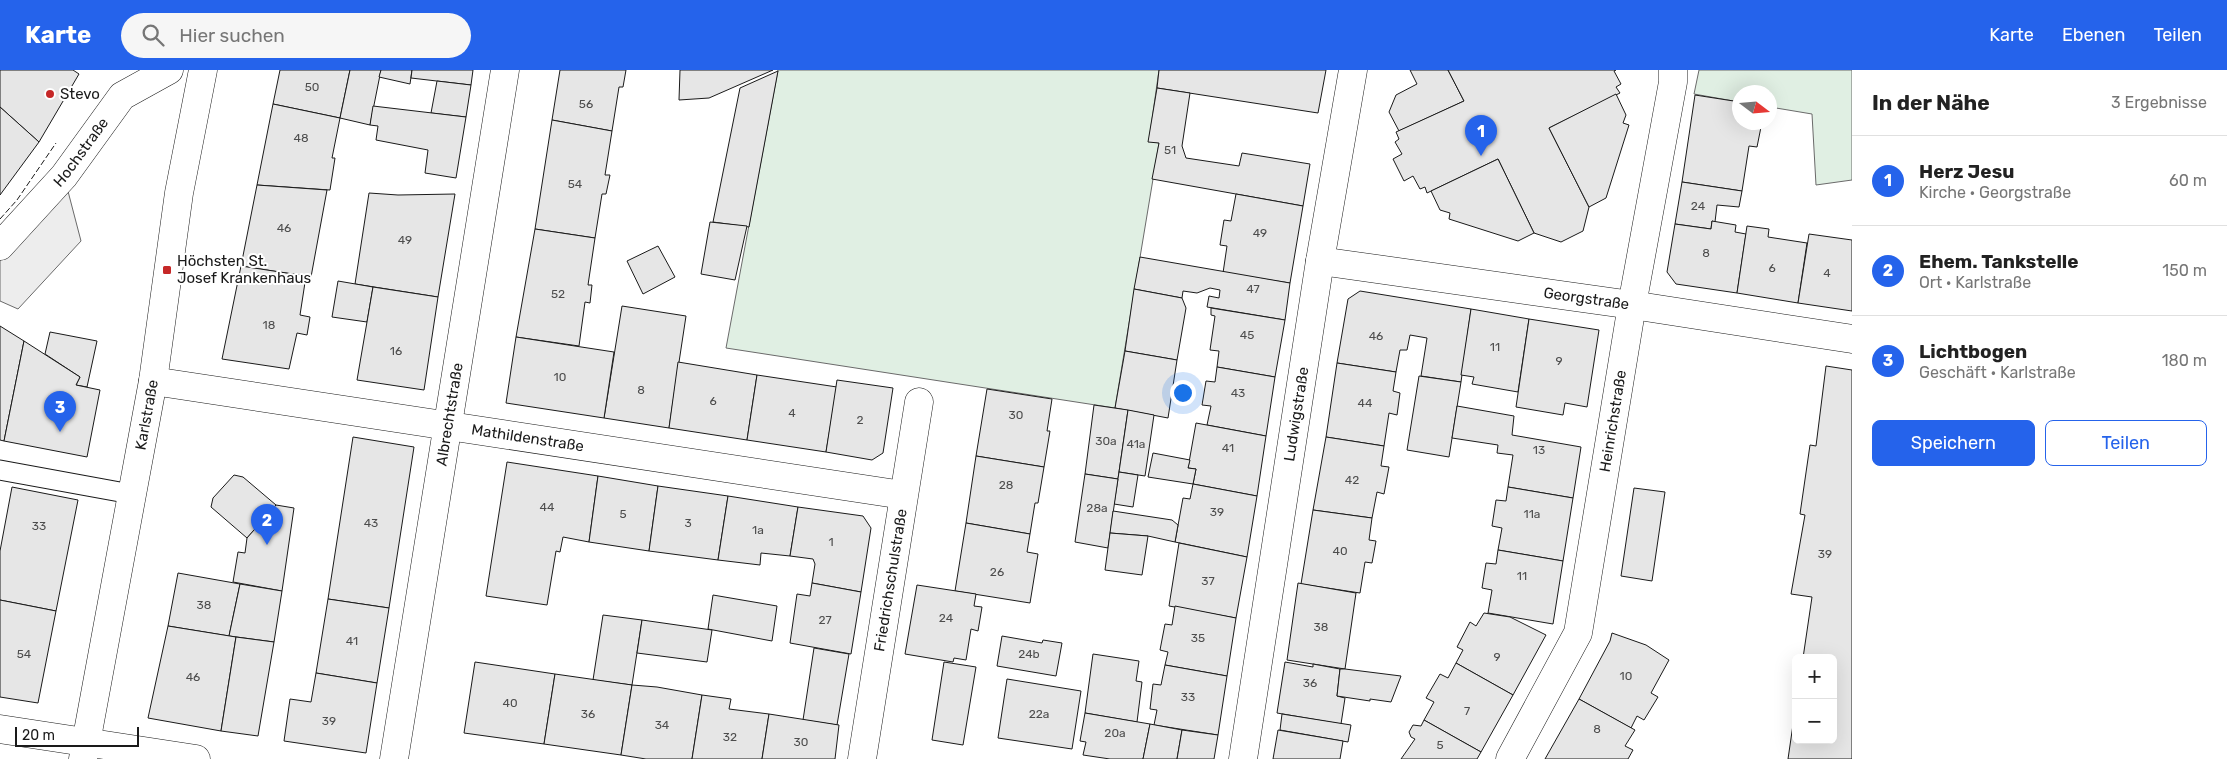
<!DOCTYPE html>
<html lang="de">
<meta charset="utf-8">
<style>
body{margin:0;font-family:Rubik,sans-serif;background:#f6f6f6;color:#222}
.controls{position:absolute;right:15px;bottom:15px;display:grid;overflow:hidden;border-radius:8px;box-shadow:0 5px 20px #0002}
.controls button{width:45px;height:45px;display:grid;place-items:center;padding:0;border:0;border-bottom:1px solid #e0e0e0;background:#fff;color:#222;font:25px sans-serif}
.compass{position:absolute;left:1732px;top:15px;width:45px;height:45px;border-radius:50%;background:#fff;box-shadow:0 5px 20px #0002;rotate:106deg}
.scale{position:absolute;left:15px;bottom:12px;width:124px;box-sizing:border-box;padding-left:5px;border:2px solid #1a1a1a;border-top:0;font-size:14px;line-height:18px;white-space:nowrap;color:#1a1a1a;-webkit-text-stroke:4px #fff;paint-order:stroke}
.you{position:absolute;left:1182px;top:322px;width:18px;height:18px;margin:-12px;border:4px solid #fff;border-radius:50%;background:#1a73e8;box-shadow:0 0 0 8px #1a73e833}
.badge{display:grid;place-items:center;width:32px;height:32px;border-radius:50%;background:#2563eb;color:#fff;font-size:16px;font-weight:700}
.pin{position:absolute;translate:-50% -41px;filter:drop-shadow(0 1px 2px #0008)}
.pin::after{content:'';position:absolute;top:26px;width:18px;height:15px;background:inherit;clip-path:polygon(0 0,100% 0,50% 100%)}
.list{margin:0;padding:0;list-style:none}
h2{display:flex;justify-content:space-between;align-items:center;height:65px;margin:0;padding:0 20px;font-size:21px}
h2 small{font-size:16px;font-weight:400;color:#767676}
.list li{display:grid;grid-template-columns:32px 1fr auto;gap:15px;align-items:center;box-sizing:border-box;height:90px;padding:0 20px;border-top:1px solid #e0e0e0}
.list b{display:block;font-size:19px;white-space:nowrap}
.list p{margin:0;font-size:16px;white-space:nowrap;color:#767676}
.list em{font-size:16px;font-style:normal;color:#767676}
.actions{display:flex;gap:10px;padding:15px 20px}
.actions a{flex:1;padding:11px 0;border:1px solid #2563eb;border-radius:8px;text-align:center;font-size:18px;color:#2563eb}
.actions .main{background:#2563eb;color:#fff}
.icon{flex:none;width:28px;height:28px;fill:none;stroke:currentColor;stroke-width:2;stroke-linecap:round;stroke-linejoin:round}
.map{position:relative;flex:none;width:1852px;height:689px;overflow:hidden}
header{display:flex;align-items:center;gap:30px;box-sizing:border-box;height:70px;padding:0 25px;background:#2563eb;color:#fff}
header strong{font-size:24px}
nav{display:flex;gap:28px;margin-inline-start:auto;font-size:18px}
.search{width:350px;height:45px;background:#f6f6f6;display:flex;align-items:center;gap:12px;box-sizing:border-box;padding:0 18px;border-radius:28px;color:#767676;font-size:19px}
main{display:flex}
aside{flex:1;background:#fff}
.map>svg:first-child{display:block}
.green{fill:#e0efe3;stroke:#6a6a6a}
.parking{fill:#ededed;stroke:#6a6a6a}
.building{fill:#e6e6e6;stroke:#1a1a1a}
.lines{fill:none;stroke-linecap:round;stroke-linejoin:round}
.service-casing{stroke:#1a1a1a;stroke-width:21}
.minor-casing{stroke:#1a1a1a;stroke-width:29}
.secondary-casing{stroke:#1a1a1a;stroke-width:29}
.service{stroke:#fff;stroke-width:19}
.minor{stroke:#fff;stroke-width:28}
.secondary{stroke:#fff;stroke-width:28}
.fence{stroke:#1a1a1a;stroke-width:1;stroke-dasharray:6 2.5;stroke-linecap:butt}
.poi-dot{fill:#c62828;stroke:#fff;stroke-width:2}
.labels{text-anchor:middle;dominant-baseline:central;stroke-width:4;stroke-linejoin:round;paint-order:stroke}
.number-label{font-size:12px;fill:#4d4d4d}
.poi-label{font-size:15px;fill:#1a1a1a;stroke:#fff;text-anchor:start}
.street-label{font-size:15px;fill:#1a1a1a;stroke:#fff}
</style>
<header>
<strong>Karte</strong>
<div class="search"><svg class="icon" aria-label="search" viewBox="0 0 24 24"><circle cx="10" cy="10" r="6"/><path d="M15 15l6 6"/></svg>Hier suchen</div>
<nav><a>Karte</a><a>Ebenen</a><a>Teilen</a></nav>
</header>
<main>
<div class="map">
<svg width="1852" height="689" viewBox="0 0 1852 689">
<rect width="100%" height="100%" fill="#fff"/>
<g class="green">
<path d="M778,0H1159L1149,71L1159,73L1115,338L726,278Z"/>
<path d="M1699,0H1852V110L1816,115L1812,44L1770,37V22H1740L1739,32L1694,24Z"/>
</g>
<path class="parking" d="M64,106L81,171L18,239L0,231V176Z"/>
<g class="building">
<path d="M0,0H73L79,4L39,72L0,37Z"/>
<path d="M280,0H350L340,48L273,34Z"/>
<path d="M350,0H381L370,55L340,48Z"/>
<path d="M381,0H412L410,14L379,7Z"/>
<path d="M412,0H473L471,15L411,8Z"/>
<path d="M560,0H626L623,17H619L612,61L552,50Z"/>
<path d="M680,0H773L709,28L679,30Z"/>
<path d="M1159,0H1326L1318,43L1157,18Z"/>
<path d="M1410,0H1448L1464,31L1399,61L1389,42L1396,25L1417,14Z"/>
<path d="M1448,0H1616L1614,1L1621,14L1616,17L1620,23L1549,58L1589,137L1583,161L1561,172L1534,163L1498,89L1427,123L1425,117L1420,119L1413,106L1404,111L1393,89L1402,84L1395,72L1399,69L1396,62L1464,31Z"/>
<path d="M778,1L749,157L713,152L740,18Z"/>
<path d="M437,11L471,15L466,47L431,43Z"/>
<path d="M1157,18L1190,23L1182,76L1186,88L1239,96L1242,83L1310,94L1303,136L1152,109L1159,73L1148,72Z"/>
<path d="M1616,24L1626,45L1623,53L1629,55L1606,128L1589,137L1549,58Z"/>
<path d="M1695,25L1740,32V52H1762L1757,77L1749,76L1742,121L1682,112Z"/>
<path d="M273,34L340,48L332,88H335L330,120L257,115Z"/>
<path d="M373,36L466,47L456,108L425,103L428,80L376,70L378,56L370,55Z"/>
<path d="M0,37L39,72L0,125Z"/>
<path d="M552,50L612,61L605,105H610L606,124H602L595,168L535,159Z"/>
<path d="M1498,89L1534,163L1518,171L1449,149L1450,143L1440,140L1431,121Z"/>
<path d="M1682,112L1742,121L1739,137L1717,135L1715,152L1712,151L1711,159L1675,154Z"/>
<path d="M257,115L327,120L311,207L241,196Z"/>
<path d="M369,123L398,125L455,124L438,227L355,214Z"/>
<path d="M1236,124L1303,136L1290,213L1223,203L1227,176L1220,175L1224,150L1231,151Z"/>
<path d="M1712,151L1736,155L1735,162L1746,164L1737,223L1676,214L1667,202L1675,154L1711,159Z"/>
<path d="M710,152L747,156L735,210L701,204Z"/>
<path d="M1747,156L1769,159L1768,167L1807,173L1798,233L1737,223Z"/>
<path d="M535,159L595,168L588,215H592L590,233L585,232L579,276L516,267Z"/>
<path d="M1809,164L1852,170V241L1798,233Z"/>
<path d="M658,176L675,207L643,224L627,191Z"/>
<path d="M1140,187L1290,213L1285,250L1207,237L1209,226L1219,228L1220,220L1210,218L1197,223L1183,221L1182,228L1134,219Z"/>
<path d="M241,196L306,206L300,245L310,247L307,265L297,263L289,299L222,289Z"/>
<path d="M338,211L373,217L367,252L332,247Z"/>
<path d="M373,217L438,227L424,320L357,310Z"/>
<path d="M1134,219L1182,228L1186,238L1177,290L1125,281Z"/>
<path d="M1360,221L1471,239L1461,312L1421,306L1427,268L1410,265L1407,280H1400L1396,302L1337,293L1348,229Z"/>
<path d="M622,236L686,246L669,358L604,348Z"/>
<path d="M1211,238L1285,250L1275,307L1217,297L1219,281L1210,280L1215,246L1211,245Z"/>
<path d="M1471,239L1529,249L1518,322L1472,314L1474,307L1461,305Z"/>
<path d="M1529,249L1599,260L1587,337L1565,333L1563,345L1516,337Z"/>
<path d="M0,256L24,271L4,371L0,370Z"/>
<path d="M50,262L97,271L87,317L76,315L80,307L45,284Z"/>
<path d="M516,267L614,282L604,348L506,333Z"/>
<path d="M24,271L80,307L76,315L100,320L87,387L4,371Z"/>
<path d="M1125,281L1177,290L1168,348L1115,338Z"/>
<path d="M678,292L757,305L747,370L669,358Z"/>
<path d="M1337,293L1396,302L1393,321L1400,323L1397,345L1389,343L1384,376L1326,367Z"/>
<path d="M1826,296L1852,300V689H1788L1796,634V670H1833V588H1803L1812,527L1791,524L1805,445L1800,444L1810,375L1816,376Z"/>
<path d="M1217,297L1275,307L1266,366L1207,355L1211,336L1202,335L1206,311L1215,312Z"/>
<path d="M757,305L837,317L826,382L747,370Z"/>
<path d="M1419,306L1461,312L1449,387L1407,380Z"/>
<path d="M837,310L893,318L883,383L872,390L826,382Z"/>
<path d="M987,319L1052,329L1047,361H1050L1044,397L976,386Z"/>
<path d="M1094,335L1128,340L1118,409L1085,404Z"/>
<path d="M1457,336L1514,346L1512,365L1581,377L1573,428L1508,417L1513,385L1497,383L1498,375L1452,368Z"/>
<path d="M1128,340L1154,345L1145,406L1119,402Z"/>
<path d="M1196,353L1266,366L1257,426L1193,414L1196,399L1188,398Z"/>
<path d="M353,367L414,377L389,538L328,529Z"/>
<path d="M1326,367L1384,376L1381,396L1389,397L1384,424L1377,422L1372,448L1313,440Z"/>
<path d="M1153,383L1190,390L1188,398L1196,399L1193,414L1148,407Z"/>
<path d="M976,386L1044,397L1038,433H1035L1030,464L966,453Z"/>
<path d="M507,392L598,406L589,472L563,467L560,482L556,481L547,535L486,526Z"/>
<path d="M1119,402L1138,405L1133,437L1114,434Z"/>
<path d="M1085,404L1118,409L1108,478L1075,472Z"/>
<path d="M234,405L243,407L276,435L247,468L211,437L213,428Z"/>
<path d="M598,406L658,416L649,481L589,472Z"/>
<path d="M1193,414L1257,426L1247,487L1175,472L1183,428L1190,429Z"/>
<path d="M658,416L728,426L718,490L649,481Z"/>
<path d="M12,417L78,430L56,541L0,530V481Z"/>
<path d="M1508,417L1573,428L1563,491L1498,480L1502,458L1492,456L1496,430L1506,431Z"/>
<path d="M1634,418L1665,422L1652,511L1621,506Z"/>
<path d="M728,426L798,437L790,486L761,483L760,495L718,490Z"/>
<path d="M276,435L294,438L282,521L233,512L238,482L245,483L247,468Z"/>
<path d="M798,437L863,446L871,458L861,522L812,513L815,494L813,489L790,486Z"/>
<path d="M1313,440L1372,448L1369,470L1376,471L1372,493L1365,492L1360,523L1301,514Z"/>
<path d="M1113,441L1172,450L1178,455L1175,472L1148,466L1110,463Z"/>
<path d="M966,453L1030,464L1027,482L1038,484L1030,533L955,521Z"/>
<path d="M1110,463L1148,466L1142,505L1105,500Z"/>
<path d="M1179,473L1247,487L1236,548L1169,536Z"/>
<path d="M1498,480L1563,491L1553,554L1488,543L1492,520L1482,518L1486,493L1496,494Z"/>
<path d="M178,503L240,514L229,566L168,556Z"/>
<path d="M812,513L861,522L851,584L790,573L797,524L810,526Z"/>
<path d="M1298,513L1356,523L1345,599L1287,590Z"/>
<path d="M240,514L282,521L274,572L229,566Z"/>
<path d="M917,515L976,524L974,536L982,537L978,561L971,559L966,590L954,588L953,592L905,584Z"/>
<path d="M713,525L777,536L772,571L708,559Z"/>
<path d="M328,529L389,538L377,613L316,603Z"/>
<path d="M0,530L56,541L38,633L0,627Z"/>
<path d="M1175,536L1236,548L1227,606L1165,595L1168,582L1160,580L1165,554L1172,555Z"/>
<path d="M1484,543L1510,547L1546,565L1513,625L1456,593L1463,580L1457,577L1470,552L1476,556Z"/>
<path d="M603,545L642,550L632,615L593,610Z"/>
<path d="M642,550L712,560L707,592L637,583Z"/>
<path d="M168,556L236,567L221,661L148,648Z"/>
<path d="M1612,563L1646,575L1669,590L1651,623L1658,627L1644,650L1637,646L1631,658L1579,629L1610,571Z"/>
<path d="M1002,566L1042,573L1043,570L1062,573L1056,606L997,596Z"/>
<path d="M236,567L274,572L258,666L221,661Z"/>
<path d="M814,578L849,584L837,655L803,650Z"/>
<path d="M1093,584L1139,591L1136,611L1142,612L1137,652L1085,643Z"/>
<path d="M475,592L555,604L544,674L464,663Z"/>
<path d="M944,592L976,597L963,675L932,670Z"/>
<path d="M1285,592L1313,597V594L1340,599L1337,626L1345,628L1341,654L1277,643Z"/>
<path d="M1456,593L1513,625L1481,682L1424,650L1434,632L1426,628L1440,604L1448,608Z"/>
<path d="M1165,595L1227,606L1218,665L1154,655L1157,640L1150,639L1153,614L1161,615Z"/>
<path d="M1340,599H1345L1401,606L1391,632L1370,629V631L1337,626Z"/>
<path d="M316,603L377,613L366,683L284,671L290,629L311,632Z"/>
<path d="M555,604L632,615L621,685L544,674Z"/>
<path d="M1007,609L1081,621L1072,679L998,668Z"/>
<path d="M632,615L657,617L702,625L692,689H646L621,685Z"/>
<path d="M702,625L731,629L729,639L769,644L762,689H692Z"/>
<path d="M1579,629L1635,660L1625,676L1633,680L1628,689H1545Z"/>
<path d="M1085,643L1150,654L1143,689H1110L1083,685L1086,672L1080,671Z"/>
<path d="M769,644L839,655L835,689H762Z"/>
<path d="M1282,644L1351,655L1348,672L1280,660Z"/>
<path d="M1424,650L1481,682L1477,689H1401L1415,669L1411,667L1409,662L1413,655L1421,656Z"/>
<path d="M1150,654L1182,660L1177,689H1143Z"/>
<path d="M1182,660L1218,665L1214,689H1177Z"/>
<path d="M1278,660L1343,671L1340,689H1273Z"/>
</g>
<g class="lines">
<defs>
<path id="service" d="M0,400L131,424"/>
<g id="minor">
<path id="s1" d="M0,176L64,106L122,26L169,0"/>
<path id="s2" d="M1320,191L1632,235L1852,269"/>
<path id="s3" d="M153,311L903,425"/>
<path d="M0,659L196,689"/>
<path id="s4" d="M394,689L505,0"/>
<path id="s5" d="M862,689L919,332"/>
<path id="s6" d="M1243,689L1320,191L1353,0"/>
<path id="s7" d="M1510,689L1578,563L1632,235L1673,12V0"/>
</g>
<g id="secondary">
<path id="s8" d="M83,689L153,311L179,123L203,0"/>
</g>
</defs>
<use href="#service" class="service-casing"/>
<use href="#minor" class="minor-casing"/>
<use href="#secondary" class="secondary-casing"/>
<use href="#service" class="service"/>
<use href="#minor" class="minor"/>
<use href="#secondary" class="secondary"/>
<path class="fence" d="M0,149L17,130L56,73"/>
</g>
<g class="poi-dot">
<circle cx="50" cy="24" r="5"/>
<rect x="162" y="195" width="10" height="10" rx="2.5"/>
</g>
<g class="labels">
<g class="number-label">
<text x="312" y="17">50</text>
<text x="586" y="34">56</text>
<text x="301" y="68">48</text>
<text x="1170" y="80">51</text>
<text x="575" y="114">54</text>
<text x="1698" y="136">24</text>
<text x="284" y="158">46</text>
<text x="1260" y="163">49</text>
<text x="405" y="170">49</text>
<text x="1706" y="183">8</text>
<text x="1772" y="198">6</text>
<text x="1827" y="203">4</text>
<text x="1253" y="219">47</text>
<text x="558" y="224">52</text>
<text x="269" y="255">18</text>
<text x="1247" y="265">45</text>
<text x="1376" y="266">46</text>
<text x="1495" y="277">11</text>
<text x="396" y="281">16</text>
<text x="1559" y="291">9</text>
<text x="560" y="307">10</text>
<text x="641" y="320">8</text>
<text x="1238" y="323">43</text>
<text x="713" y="331">6</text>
<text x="1365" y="333">44</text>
<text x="792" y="343">4</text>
<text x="1016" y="345">30</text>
<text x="860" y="350">2</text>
<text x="1106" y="371">30a</text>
<text x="1136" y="374">41a</text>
<text x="1228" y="378">41</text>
<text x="1539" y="380">13</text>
<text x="1352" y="410">42</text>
<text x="1006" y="415">28</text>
<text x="547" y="437">44</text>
<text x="1097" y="438">28a</text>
<text x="1217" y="442">39</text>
<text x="623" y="444">5</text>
<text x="1532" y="444">11a</text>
<text x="371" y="453">43</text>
<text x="688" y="453">3</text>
<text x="39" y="456">33</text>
<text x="758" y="460">1a</text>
<text x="831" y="472">1</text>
<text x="1340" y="481">40</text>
<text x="1825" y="484">39</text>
<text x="997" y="502">26</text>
<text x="1522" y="506">11</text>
<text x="1208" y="511">37</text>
<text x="204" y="535">38</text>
<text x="946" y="548">24</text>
<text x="825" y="550">27</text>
<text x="1321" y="557">38</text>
<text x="1198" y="568">35</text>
<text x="352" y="571">41</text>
<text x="24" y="584">54</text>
<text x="1029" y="584">24b</text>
<text x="1497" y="587">9</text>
<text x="1626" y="606">10</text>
<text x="193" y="607">46</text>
<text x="1310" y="613">36</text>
<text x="1188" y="627">33</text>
<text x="510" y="633">40</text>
<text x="1467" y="641">7</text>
<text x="588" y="644">36</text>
<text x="1039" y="644">22a</text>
<text x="329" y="651">39</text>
<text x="662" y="655">34</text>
<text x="1597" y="659">8</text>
<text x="1115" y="663">20a</text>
<text x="730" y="667">32</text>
<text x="801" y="672">30</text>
<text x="1440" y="675">5</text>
</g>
<g class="poi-label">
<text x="60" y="24">Stevo</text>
<text x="177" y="191">Höchsten St.<tspan x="177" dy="17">Josef Krankenhaus</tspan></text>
</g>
<g class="street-label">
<text stroke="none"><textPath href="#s1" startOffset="124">Hochstraße</textPath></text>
<text stroke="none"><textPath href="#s2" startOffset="269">Georgstraße</textPath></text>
<text stroke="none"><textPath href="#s6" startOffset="349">Ludwigstraße</textPath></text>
<text stroke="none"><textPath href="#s8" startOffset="350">Karlstraße</textPath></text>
<text stroke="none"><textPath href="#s4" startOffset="349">Albrechtstraße</textPath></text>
<text stroke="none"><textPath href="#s7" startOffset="358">Heinrichstraße</textPath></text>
<text stroke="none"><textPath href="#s3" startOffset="379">Mathildenstraße</textPath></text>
<text stroke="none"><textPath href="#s5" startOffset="181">Friedrichschulstraße</textPath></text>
</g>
</g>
</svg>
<div class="controls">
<button>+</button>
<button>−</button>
</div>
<svg class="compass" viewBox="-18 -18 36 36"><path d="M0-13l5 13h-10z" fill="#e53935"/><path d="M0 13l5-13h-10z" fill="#767676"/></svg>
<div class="scale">20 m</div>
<div class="you"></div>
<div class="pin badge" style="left:1481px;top:86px">1</div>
<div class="pin badge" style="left:267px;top:475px">2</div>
<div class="pin badge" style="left:60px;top:362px">3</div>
</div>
<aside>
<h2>In der Nähe<small>3 Ergebnisse</small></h2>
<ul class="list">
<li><span class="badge">1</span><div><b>Herz Jesu</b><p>Kirche · Georgstraße</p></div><em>60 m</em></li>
<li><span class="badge">2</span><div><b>Ehem. Tankstelle</b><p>Ort · Karlstraße</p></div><em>150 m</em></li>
<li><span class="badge">3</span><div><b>Lichtbogen</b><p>Geschäft · Karlstraße</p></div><em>180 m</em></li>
</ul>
<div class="actions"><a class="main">Speichern</a><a>Teilen</a></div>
</aside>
</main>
